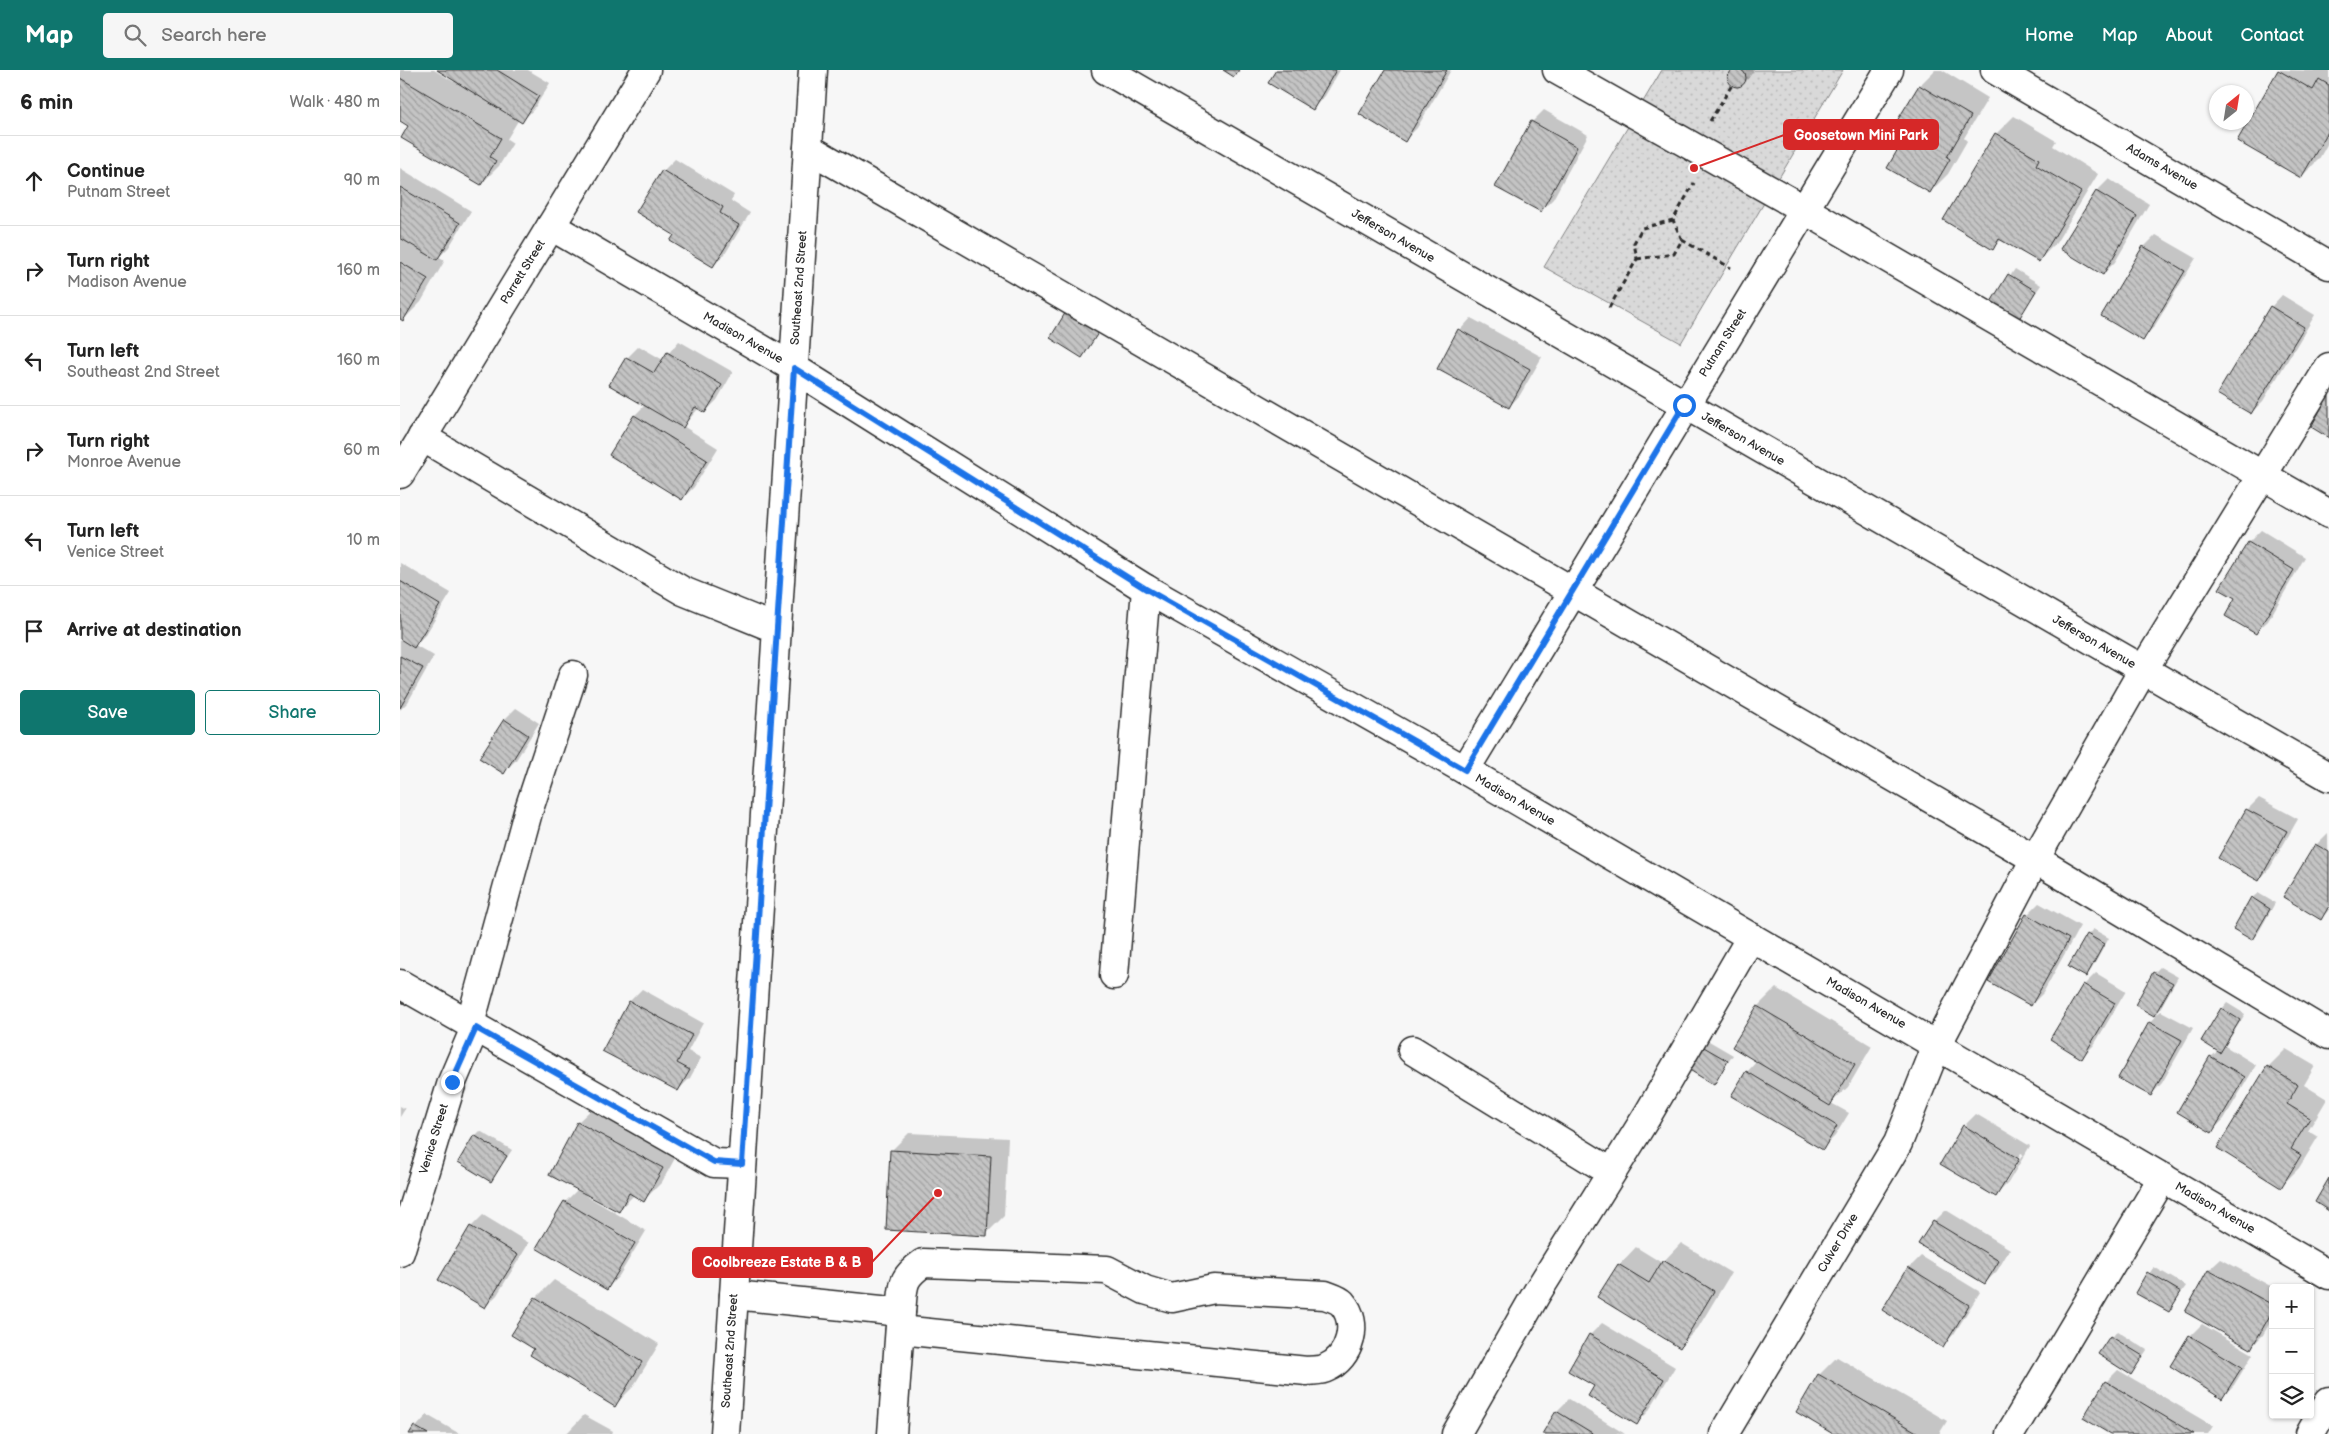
<!DOCTYPE html>
<meta charset="utf-8">
<style>
body{margin:0;font-family:"Balsamiq Sans",sans-serif;background:#f6f6f6;color:#222}
.controls{position:absolute;right:15px;bottom:15px;display:grid;overflow:hidden;border-radius:5px;box-shadow:0 1px 4px #0004}
.controls button{width:45px;height:45px;display:grid;place-items:center;padding:0;border:0;border-bottom:1px solid #e0e0e0;background:#fff;color:#222;font:25px sans-serif}
.compass{position:absolute;left:1809px;top:15px;width:45px;height:45px;border-radius:50%;background:#fff;box-shadow:0 1px 4px #0004;rotate:30deg}
.stop{position:absolute;width:15px;height:15px;margin:-11px;border:4px solid #1a73e8;border-radius:50%;background:#fff}
.stop.end{background:#1a73e8;border-color:#fff;box-shadow:0 1px 5px #0008}
.list{margin:0;padding:0;list-style:none}
h2{display:flex;justify-content:space-between;align-items:center;height:65px;margin:0;padding:0 20px;font-size:21px}
h2 small{font-size:16px;font-weight:400;color:#767676}
.list li{display:grid;grid-template-columns:32px 1fr auto;gap:15px;align-items:center;box-sizing:border-box;height:90px;padding:0 20px;border-top:1px solid #e0e0e0}
.list b{display:block;font-size:19px;white-space:nowrap}
.list p{margin:0;font-size:16px;white-space:nowrap;color:#767676}
.list em{font-size:16px;font-style:normal;color:#767676}
.actions{display:flex;gap:10px;padding:15px 20px}
.actions a{flex:1;padding:11px 0;border:1px solid #0f766e;border-radius:5px;text-align:center;font-size:18px;color:#0f766e}
.actions .main{background:#0f766e;color:#fff}
.icon{flex:none;width:28px;height:28px;fill:none;stroke:currentColor;stroke-width:2;stroke-linecap:round;stroke-linejoin:round}
.map{position:relative;flex:none;width:1929px;height:1364px;overflow:hidden}
header{display:flex;align-items:center;gap:30px;box-sizing:border-box;height:70px;padding:0 25px;background:#0f766e;color:#fff}
header strong{font-size:24px}
nav{display:flex;gap:28px;margin-inline-start:auto;font-size:18px}
.search{width:350px;height:45px;background:#f6f6f6;display:flex;align-items:center;gap:12px;box-sizing:border-box;padding:0 18px;border-radius:5px;color:#767676;font-size:19px}
main{display:flex}
aside{flex:1;background:#fff}
.map>svg:first-child{display:block}
.park{fill:url(#park-dots);stroke:#828282}
.shadow{fill:#0003;fill-rule:evenodd}
.building{fill:url(#building-back-hatch);stroke:#2b2b2b}
.lines{fill:none;stroke-linecap:round;stroke-linejoin:round}
.minor-casing{stroke:#2b2b2b;stroke-width:31}
.path{stroke:#2b2b2b;stroke-width:3;stroke-dasharray:5 4;stroke-linecap:butt}
.minor{stroke:#fff;stroke-width:28}
.route{stroke:#1a73e8;stroke-width:6}
.labels{text-anchor:middle;dominant-baseline:central;stroke-width:4.5;stroke-linejoin:round;paint-order:stroke}
.street-label{font-size:12px;fill:#2b2b2b;stroke:#fff}
.leader{fill:none;stroke:#d62828;stroke-width:2}
.callout-dot{fill:#d62828;stroke:#fff;stroke-width:2}
.callout{fill:#d62828;stroke:#d62828;stroke-width:2}
.callout-label{font-size:14px;text-anchor:middle;font-weight:bold;fill:#fff}
</style>
<header>
<strong>Map</strong>
<div class="search"><svg class="icon" aria-label="search" viewBox="0 0 24 24"><circle cx="10" cy="10" r="6"/><path d="M15 15l6 6"/></svg>Search here</div>
<nav><a>Home</a><a>Map</a><a>About</a><a>Contact</a></nav>
</header>
<main>
<aside>
<h2>6 min<small>Walk · 480 m</small></h2>
<ul class="list">
<li><svg class="icon" aria-label="ahead" viewBox="0 0 24 24"><path d="M12 20V5M6 11l6-6 6 6"/></svg><div><b>Continue</b><p>Putnam Street</p></div><em>90 m</em></li>
<li><svg class="icon" aria-label="right" viewBox="0 0 24 24"><path d="M7 20v-9h11M14 6l5 5-5 5"/></svg><div><b>Turn right</b><p>Madison Avenue</p></div><em>160 m</em></li>
<li><svg class="icon" aria-label="left" viewBox="0 0 24 24"><path d="M17 20v-9H6M10 6l-5 5 5 5"/></svg><div><b>Turn left</b><p>Southeast 2nd Street</p></div><em>160 m</em></li>
<li><svg class="icon" aria-label="right" viewBox="0 0 24 24"><path d="M7 20v-9h11M14 6l5 5-5 5"/></svg><div><b>Turn right</b><p>Monroe Avenue</p></div><em>60 m</em></li>
<li><svg class="icon" aria-label="left" viewBox="0 0 24 24"><path d="M17 20v-9H6M10 6l-5 5 5 5"/></svg><div><b>Turn left</b><p>Venice Street</p></div><em>10 m</em></li>
<li><svg class="icon" aria-label="arrive" viewBox="0 0 24 24"><path d="M6 21V4h12l-3 4 3 4H6"/></svg><div><b>Arrive at destination</b></div></li>
</ul>
<div class="actions"><a class="main">Save</a><a>Share</a></div>
</aside>
<div class="map">
<svg width="1929" height="1364" viewBox="0 0 1929 1364">
<defs>
<pattern id="park-dots" width="8" height="8" patternUnits="userSpaceOnUse" patternTransform="scale(1.25)"><rect width="8" height="8" fill="#d9d9d9"/><path d="M2 2h.1M6 6h.1" fill="none" stroke="#bababa" stroke-width="1.8" stroke-linecap="round"/></pattern>
<pattern id="building-back-hatch" width="6" height="6" patternUnits="userSpaceOnUse" patternTransform="scale(1.25)"><rect width="6" height="6" fill="#c4c4c4"/><path d="M-1 5l2 2M0 0l6 6M5-1l2 2" fill="none" stroke="#9f9f9f"/></pattern>
</defs>
<rect width="100%" height="100%" fill="#f7f7f7"/>
<filter id="ink" filterUnits="userSpaceOnUse"><feTurbulence type="fractalNoise" baseFrequency=".02" numOctaves="2"/><feDisplacementMap in="SourceGraphic" scale="10" xChannelSelector="R" yChannelSelector="G"/><feConvolveMatrix kernelMatrix="1 2 1 2 8 2 1 2 1" color-interpolation-filters="sRGB"/></filter>
<g filter="url(#ink)">
<path class="park" d="M1262,0H1443L1281,273L1144,197Z"/>
<g class="shadow">
<path d="M0,0H34L54,12L55,10L40,0H128L150,13L134,39L122,51L119,49L107,69L113,73L99,96L81,114L0,50Z"/>
<path d="M878,0H940L925,26L913,38Z"/>
<path d="M987,0H1051L1017,58L1005,70Z"/>
<path d="M1332,0H1352L1353,2L1344,14L1337,16L1330,12L1328,6Z"/>
<path d="M1535,0H1542L1588,28L1564,68L1567,71L1548,104L1530,122L1504,71L1491,64L1520,15Z"/>
<path d="M1880,0L1929,1V71L1919,89L1901,107Z"/>
<path d="M1144,40L1188,65L1153,129L1141,141L1132,52Z"/>
<path d="M1614,46L1656,71L1653,76L1698,104L1656,173L1639,190L1602,169L1593,178L1596,64Z"/>
<path d="M275,89L334,125L331,131L350,143L325,184L313,196L275,164L263,101Z"/>
<path d="M0,98L71,141L49,177L39,187L45,190L21,232L3,250L0,248Z"/>
<path d="M1709,109L1749,134L1715,192L1703,204L1662,179L1697,121Z"/>
<path d="M1756,165L1796,188L1754,257L1742,269L1744,177Z"/>
<path d="M1615,199L1641,215L1619,247L1593,231Z"/>
<path d="M1882,225L1915,245L1863,331L1851,343L1871,237Z"/>
<path d="M674,235L705,254L682,286Z"/>
<path d="M1071,248L1142,287L1120,325L1109,337L1060,260Z"/>
<path d="M279,271L333,302L317,330L305,342L299,338L283,356L318,378L294,417L282,429L235,345L245,335L227,288L239,276L263,290Z"/>
<path d="M1861,460L1905,487L1868,551L1856,562L1837,528L1821,519L1849,472Z"/>
<path d="M0,493L51,523L26,564L15,575L34,586L8,632L0,640Z"/>
<path d="M116,638L139,653L116,690L104,702V650Z"/>
<path d="M1859,728L1898,749L1870,798L1859,810L1847,740Z"/>
<path d="M1928,763L1929,840L1921,848L1916,775Z"/>
<path d="M1858,823L1875,833L1858,863L1852,869V828Z"/>
<path d="M1639,833L1680,856L1643,923L1631,935L1627,845Z"/>
<path d="M1693,859L1709,868L1691,900L1686,905L1688,865Z"/>
<path d="M1760,897L1778,907L1757,944L1761,941L1793,958L1762,1013L1751,1025L1750,953L1756,946L1737,935L1754,903Z"/>
<path d="M1696,903L1726,921L1694,975L1682,987L1684,915Z"/>
<path d="M1376,918L1472,976L1448,1017L1431,1033L1449,1043L1435,1066L1423,1078L1347,1002L1357,991L1334,977L1358,936Z"/>
<path d="M242,919L303,953L288,981L301,988L290,1008L278,1020L230,931Z"/>
<path d="M1827,933L1845,944L1825,976L1856,995L1824,1049L1812,1061L1811,987L1819,980L1822,939Z"/>
<path d="M1309,971L1333,985L1314,1013L1303,976Z"/>
<path d="M1886,979L1915,996L1904,1015L1927,1029L1908,1061L1918,1067L1899,1098L1881,1116L1868,997Z"/>
<path d="M196,1035L280,1079L262,1112L244,1130L234,1125L219,1140L186,1123L185,1125L246,1161L219,1206L207,1218L165,1132L178,1119L151,1104L178,1052Z"/>
<path d="M0,1036L5,1039L0,1047Z"/>
<path d="M1576,1044L1630,1076L1608,1113L1596,1125L1564,1056ZM1621,1083L1623,1084L1606,1113H1603Z"/>
<path d="M80,1061L112,1080L91,1110L75,1066Z"/>
<path d="M509,1063L608,1068L604,1146L586,1164L491,1081Z"/>
<path d="M1546,1140L1610,1179L1597,1201L1585,1213L1534,1152Z"/>
<path d="M83,1145L129,1173L97,1225L85,1237L71,1157Z"/>
<path d="M1281,1173L1331,1203L1298,1258L1280,1276L1219,1195L1236,1177L1262,1193Z"/>
<path d="M1521,1186L1580,1222L1554,1264L1542,1276L1509,1198Z"/>
<path d="M1821,1189L1874,1218L1873,1247L1863,1265L1851,1277L1786,1241L1809,1200Z"/>
<path d="M1754,1197L1786,1216L1768,1241L1736,1222Z"/>
<path d="M154,1210L259,1274L233,1317L215,1335L135,1278L136,1228Z"/>
<path d="M1202,1253L1275,1297L1248,1342L1237,1353L1196,1316L1190,1265Z"/>
<path d="M1802,1254L1853,1284L1834,1315L1822,1327L1790,1266Z"/>
<path d="M1717,1261L1747,1280L1731,1303L1700,1284Z"/>
<path d="M1437,1287L1547,1351L1539,1364H1435L1419,1305Z"/>
<path d="M1718,1300L1813,1356L1808,1364H1712L1685,1348L1706,1312Z"/>
<path d="M1169,1329L1225,1364H1143L1157,1341Z"/>
<path d="M27,1345L60,1364H10Z"/>
<path d="M184,1345L213,1361L212,1364H166Z"/>
</g>
<g class="building">
<circle cx="1337" cy="8" r="9"/>
<path d="M37,0H97L139,26L122,53Z"/>
<path d="M823,0H839L834,7Z"/>
<path d="M876,0H936L913,40L868,13Z"/>
<path d="M985,0H1047L1005,72L959,44Z"/>
<path d="M1878,0L1913,20L1919,9L1929,15V60L1901,108L1837,71Z"/>
<path d="M0,8L101,68L90,87L96,91L81,115L1,68L8,56L0,51Z"/>
<path d="M1519,15L1571,46L1547,87L1550,89L1530,123L1487,98L1502,72L1489,64Z"/>
<path d="M1131,51L1177,77L1141,142L1095,117Z"/>
<path d="M1595,63L1639,89L1636,95L1681,122L1639,192L1599,169L1593,180L1543,150Z"/>
<path d="M262,100L323,137L320,143L339,155L313,197L270,171L274,165L236,142Z"/>
<path d="M0,117L60,153L37,190L0,168Z"/>
<path d="M1696,121L1737,146L1703,205L1660,179Z"/>
<path d="M1743,176L1785,201L1743,271L1701,246Z"/>
<path d="M0,192L28,209L3,251L0,249Z"/>
<path d="M1608,204L1636,221L1619,249L1591,232Z"/>
<path d="M1870,236L1904,257L1851,344L1817,324Z"/>
<path d="M667,240L700,260L682,288L650,268Z"/>
<path d="M1058,259L1130,299L1109,338L1037,299Z"/>
<path d="M267,282L322,315L305,343L295,337L283,358L209,315L226,287L254,303Z"/>
<path d="M1929,324V368L1911,357Z"/>
<path d="M234,345L307,390L282,430L209,385Z"/>
<path d="M1848,472L1894,500L1856,564L1825,546L1835,528L1819,519Z"/>
<path d="M0,511L40,535L14,578L0,569Z"/>
<path d="M0,586L23,598L0,638Z"/>
<path d="M104,649L128,665L104,704L79,688Z"/>
<path d="M1846,739L1887,761L1859,811L1818,788Z"/>
<path d="M1915,774L1929,782V836L1921,850L1883,827Z"/>
<path d="M1851,827L1870,839L1852,870L1833,859Z"/>
<path d="M1626,844L1669,869L1631,936L1588,912Z"/>
<path d="M1687,864L1704,874L1686,907L1668,897Z"/>
<path d="M1753,902L1773,913L1754,946L1735,935Z"/>
<path d="M1683,914L1715,933L1682,989L1650,969Z"/>
<path d="M229,931L292,965L277,993L290,1000L278,1021L202,981Z"/>
<path d="M1357,936L1455,994L1430,1036L1332,977Z"/>
<path d="M1821,938L1840,950L1820,983L1801,971Z"/>
<path d="M1749,952L1782,970L1751,1026L1718,1008Z"/>
<path d="M1302,976L1328,991L1314,1015L1288,999Z"/>
<path d="M1810,986L1845,1007L1812,1063L1777,1042Z"/>
<path d="M1867,996L1898,1015L1887,1034L1910,1048L1891,1079L1901,1085L1881,1118L1817,1078Z"/>
<path d="M1346,1001L1437,1056L1423,1080L1331,1026Z"/>
<path d="M177,1052L263,1098L244,1132L229,1123L219,1142L149,1105Z"/>
<path d="M1563,1055L1619,1089L1596,1127L1540,1094Z"/>
<path d="M74,1065L107,1086L91,1112L58,1092Z"/>
<path d="M490,1080L591,1086L587,1166L486,1160Z"/>
<path d="M1929,1108V1141L1915,1132Z"/>
<path d="M164,1131L235,1173L207,1220L136,1178Z"/>
<path d="M1533,1151L1599,1191L1585,1214L1518,1174Z"/>
<path d="M70,1156L118,1185L85,1238L38,1210Z"/>
<path d="M1263,1190L1314,1221L1280,1278L1197,1227L1218,1194L1249,1213Z"/>
<path d="M1508,1197L1569,1235L1543,1278L1482,1240Z"/>
<path d="M1808,1200L1873,1235V1240L1851,1279L1785,1242Z"/>
<path d="M1747,1202L1781,1222L1769,1242L1735,1223Z"/>
<path d="M135,1227L242,1292L215,1337L130,1285L134,1279L111,1265Z"/>
<path d="M1189,1264L1264,1309L1237,1355L1188,1326L1194,1316L1168,1301Z"/>
<path d="M1789,1265L1842,1297L1822,1329L1770,1296Z"/>
<path d="M1710,1266L1743,1286L1731,1305L1698,1284Z"/>
<path d="M1418,1304L1520,1364H1433L1396,1342Z"/>
<path d="M1705,1311L1794,1364H1710L1683,1348Z"/>
<path d="M1156,1341L1194,1364H1142Z"/>
<path d="M14,1356L28,1364H9Z"/>
</g>
<g class="lines">
<defs>
<g id="minor">
<path d="M706,0L1929,707"/>
<path d="M1157,0L1405,140L1929,444"/>
<path d="M1595,0L1929,195"/>
<path d="M408,78L1635,789L1929,965"/>
<path d="M151,156L394,298L746,519L1065,700L1929,1205"/>
<path d="M22,367L283,521L377,559"/>
<path d="M0,404L246,0"/>
<path d="M1065,700L1489,0"/>
<path d="M714,905L746,519"/>
<path d="M0,914L314,1093L342,1094"/>
<path d="M70,954L128,742L173,605"/>
<path d="M1012,980L1211,1102"/>
<path d="M0,1182L52,1012L75,958"/>
<path d="M334,1225L501,1242L492,1364"/>
<path d="M500,1260L907,1301C913,1300 921,1301 926,1298C950,1288 960,1253 942,1233C938,1229 930,1227 925,1225L814,1219L772,1228L745,1220L707,1200L523,1193C500,1209 504,1216 501,1242"/>
<path d="M325,1364L413,0"/>
<path d="M1056,1364L1138,1221L1247,1046L1351,867"/>
<path d="M1324,1364L1498,1073L1537,975L1635,789L1743,600L1929,297"/>
<path d="M1610,1364L1763,1107"/>
<path d="M1910,1364L1929,1331"/>
</g>
</defs>
<use href="#minor" class="minor-casing"/>
<g class="path">
<path d="M1310,51L1332,15"/>
<path d="M1282,170L1331,198"/>
<path d="M1237,189L1274,184L1282,170L1273,150"/>
<path d="M1209,238L1237,189L1234,173L1242,158L1273,150L1294,113"/>
</g>
<use href="#minor" class="minor"/>
</g>
</g>
<g class="lines" filter="url(#ink)">
<path class="route" d="M52,1012L76,958L314,1092L342,1094L394,298L746,519L1065,700L1284,335"/>
</g>
<g class="labels">
<g class="street-label">
<text transform="translate(1762 97) rotate(30)">Adams Avenue</text>
<text transform="translate(993 166) rotate(30)">Jefferson Avenue</text>
<text transform="translate(123 202) rotate(-58)">Parrett Street</text>
<text transform="translate(399 218) rotate(-86)">Southeast 2nd Street</text>
<text transform="translate(343 268) rotate(30)">Madison Avenue</text>
<text transform="translate(1323 273) rotate(-58)">Putnam Street</text>
<text transform="translate(1343 369) rotate(30)">Jefferson Avenue</text>
<text transform="translate(1694 572) rotate(30)">Jefferson Avenue</text>
<text transform="translate(1115 730) rotate(30)">Madison Avenue</text>
<text transform="translate(1466 933) rotate(30)">Madison Avenue</text>
<text transform="translate(34 1069) rotate(-73)">Venice Street</text>
<text transform="translate(1815 1138) rotate(30)">Madison Avenue</text>
<text transform="translate(1438 1173) rotate(-59)">Culver Drive</text>
<text transform="translate(330 1281) rotate(-86)">Southeast 2nd Street</text>
</g>
</g>
<path class="leader" d="M1294 98L1384 65M538 1123L472 1192"/>
<g class="callout-dot">
<circle cx="1294" cy="98" r="5"/>
<circle cx="538" cy="1123" r="5"/>
</g>
<g class="callout">
<rect x="1384" y="50" width="154" height="29" rx="5"/>
<rect x="293" y="1178" width="179" height="29" rx="5"/>
</g>
<g class="callout-label">
<text x="1461" y="70">Goosetown Mini Park</text>
<text x="382" y="1197">Coolbreeze Estate B &amp; B</text>
</g>
</svg>
<div class="controls">
<button>+</button>
<button>−</button>
<button><svg class="icon" aria-label="layers" viewBox="0 0 24 24"><path d="M12 4l9 5-9 5-9-5zM3 14l9 5 9-5"/></svg></button>
</div>
<svg class="compass" viewBox="-18 -18 36 36"><path d="M0-13l5 13h-10z" fill="#e53935"/><path d="M0 13l5-13h-10z" fill="#767676"/></svg>
<div class="stop" style="left:1284px;top:335px"></div>
<div class="stop end" style="left:52px;top:1012px"></div>
</div>
</main>
